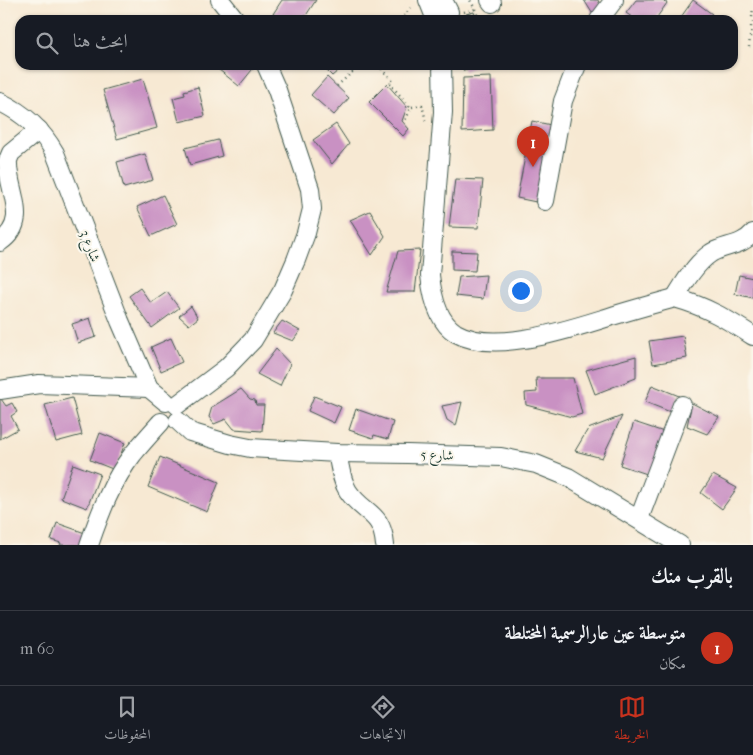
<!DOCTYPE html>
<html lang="ar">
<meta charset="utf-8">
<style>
body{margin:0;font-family:"IM FELL French Canon",Amiri,serif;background:#242831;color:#f1f3f6;direction:rtl}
.you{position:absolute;left:520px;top:290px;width:18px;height:18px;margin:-12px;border:4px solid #fff;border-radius:50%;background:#1a73e8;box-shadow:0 0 0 8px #1a73e833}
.badge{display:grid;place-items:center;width:32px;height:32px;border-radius:50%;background:#c8321e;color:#fff;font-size:16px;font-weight:700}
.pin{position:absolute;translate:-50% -41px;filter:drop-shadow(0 1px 2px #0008)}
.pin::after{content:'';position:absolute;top:26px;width:18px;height:15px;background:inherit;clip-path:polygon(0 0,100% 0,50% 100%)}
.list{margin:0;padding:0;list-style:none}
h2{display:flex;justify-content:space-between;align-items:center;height:65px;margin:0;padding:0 20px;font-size:21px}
h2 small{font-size:16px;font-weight:400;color:#9ea1a6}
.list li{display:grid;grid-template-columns:32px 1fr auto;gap:15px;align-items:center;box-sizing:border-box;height:75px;padding:0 20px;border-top:1px solid #363941}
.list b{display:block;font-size:19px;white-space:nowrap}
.list p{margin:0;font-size:16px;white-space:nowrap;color:#9ea1a6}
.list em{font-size:16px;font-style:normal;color:#9ea1a6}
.icon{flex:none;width:28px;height:28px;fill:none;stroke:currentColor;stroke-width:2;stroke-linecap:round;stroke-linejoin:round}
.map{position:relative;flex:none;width:753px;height:545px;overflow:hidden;direction:ltr}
.search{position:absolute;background:#171b24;box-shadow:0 1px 4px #0004;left:15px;right:15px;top:15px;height:55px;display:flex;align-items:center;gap:12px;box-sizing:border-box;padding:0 18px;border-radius:15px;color:#9ea1a6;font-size:19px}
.sheet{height:140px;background:#171b24}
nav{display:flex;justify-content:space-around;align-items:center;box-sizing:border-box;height:70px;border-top:1px solid #363941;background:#171b24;font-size:14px;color:#9ea1a6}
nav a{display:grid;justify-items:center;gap:2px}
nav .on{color:#c8321e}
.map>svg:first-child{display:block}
.building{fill:#c991c3}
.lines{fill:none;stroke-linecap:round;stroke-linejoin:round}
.minor-casing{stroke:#3f574c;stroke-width:20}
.path{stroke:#3f574c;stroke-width:2.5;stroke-dasharray:1 4;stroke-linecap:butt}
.minor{stroke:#fff;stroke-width:18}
.labels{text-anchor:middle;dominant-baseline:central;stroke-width:4;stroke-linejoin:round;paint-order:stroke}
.street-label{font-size:14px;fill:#1f3d34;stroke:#fbf7ec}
</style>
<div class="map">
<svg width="753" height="545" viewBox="0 0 753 545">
<rect width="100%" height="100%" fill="#fbf7ec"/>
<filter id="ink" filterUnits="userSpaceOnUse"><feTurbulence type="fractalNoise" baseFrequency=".02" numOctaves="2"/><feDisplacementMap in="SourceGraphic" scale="10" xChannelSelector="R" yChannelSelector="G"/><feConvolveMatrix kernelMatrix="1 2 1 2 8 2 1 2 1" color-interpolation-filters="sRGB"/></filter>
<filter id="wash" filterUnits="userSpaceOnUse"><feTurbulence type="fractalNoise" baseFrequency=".0096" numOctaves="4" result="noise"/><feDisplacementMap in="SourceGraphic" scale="20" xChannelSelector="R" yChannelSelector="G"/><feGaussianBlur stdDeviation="1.12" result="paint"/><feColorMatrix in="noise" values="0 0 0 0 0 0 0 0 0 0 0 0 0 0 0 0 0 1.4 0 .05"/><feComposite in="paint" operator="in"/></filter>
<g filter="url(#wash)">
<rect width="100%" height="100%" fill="#f7e9d3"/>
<g id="blocks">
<g class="building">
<path d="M282,0H316L303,20H282L273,14Z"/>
<path d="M584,0H598L601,7L594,16Z"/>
<path d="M636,0H662L667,3L655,20H636L626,13Z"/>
<path d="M693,0L712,14L707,20H685L681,17Z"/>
<path d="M474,12L476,20H447L460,16L461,18L467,16L466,14Z"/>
<path d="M213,65H256L239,86Z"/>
<path d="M321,65H345L332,76Z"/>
<path d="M462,65H482L464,71Z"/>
<path d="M327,77L349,98L334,115L311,95Z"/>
<path d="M491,77L493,130L462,132L463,78Z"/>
<path d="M143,79L157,128L117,139L103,90Z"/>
<path d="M387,84L407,107L402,121L409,129L403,136L369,102Z"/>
<path d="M198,87L205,116L179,122L173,98L185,95L184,91Z"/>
<path d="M532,121L556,126L549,136L536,202L517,198Z"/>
<path d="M336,124L349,144L332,164L313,140Z"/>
<path d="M218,140L222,156L190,165L185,148Z"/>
<path d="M145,154L153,180L124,188L117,162Z"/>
<path d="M455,179L483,180L478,228L449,227Z"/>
<path d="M163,195L177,224L151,236L137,207Z"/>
<path d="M370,211L385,236L372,255L350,220Z"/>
<path d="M420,250L415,292H386L398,251Z"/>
<path d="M452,251L477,252L475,271L452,270Z"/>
<path d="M486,275L483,299L456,296L459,277Z"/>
<path d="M739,275L753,278V298L735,294Z"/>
<path d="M140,288L151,303L167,292L179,308L152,328L129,296Z"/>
<path d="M191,306L198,318L189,325L179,316Z"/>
<path d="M90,318L96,337L78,343L72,324Z"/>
<path d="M282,321L300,331L293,341L273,333Z"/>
<path d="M683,336L687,358L653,364L649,341Z"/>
<path d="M171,338L182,362L161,371L151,347Z"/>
<path d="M276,349L290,364L280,386L257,374Z"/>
<path d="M636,356V378L595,394L586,370Z"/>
<path d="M536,378H573L582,414L572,417L526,405L525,393L537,392Z"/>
<path d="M652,385L679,396L673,413L645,402Z"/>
<path d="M241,389L250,399L255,400L256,405H264L262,431L234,429L226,419L214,424L209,417L212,407Z"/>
<path d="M314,396L341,407L334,423L308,411Z"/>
<path d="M72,398L82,435L56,442L45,405Z"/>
<path d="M1,399L6,406L12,403L17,412L11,416L18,429L0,439V400Z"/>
<path d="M462,402L456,426L447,420L442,406Z"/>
<path d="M692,403L719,417L707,434L687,426Z"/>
<path d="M356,409L393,422L388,439L374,435L373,438L349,430Z"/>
<path d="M622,416L602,458L575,451L588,429Z"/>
<path d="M634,422L667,433L653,476L620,465Z"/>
<path d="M100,433L125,443L115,470L90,460Z"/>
<path d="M160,457L219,482L207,512L148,487Z"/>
<path d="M73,464L100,474L87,508L61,498Z"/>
<path d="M713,475L737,488L722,509L701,493Z"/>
<path d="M57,523L85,533L81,545H60L61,543L51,540Z"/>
</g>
</g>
</g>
<g filter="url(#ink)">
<use href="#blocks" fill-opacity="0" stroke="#3f574c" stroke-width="1"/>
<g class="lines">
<defs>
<g id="minor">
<path d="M220,0L236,20"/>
<path d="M428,0L436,20"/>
<path d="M443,0L449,12"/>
<path d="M490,0L492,3"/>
<path d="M599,20L614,0"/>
<path d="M442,65L443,112L430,275C432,295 438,322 456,333C494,355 570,329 609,317C631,310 653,304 675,298C707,307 725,318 753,336"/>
<path d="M0,102C24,113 42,130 55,153L120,321L149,388L166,402"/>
<path d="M545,201L563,101L577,65"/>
<path d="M0,242C32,220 6,190 8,160L11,153L39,130"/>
<path d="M675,298C684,283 696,263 711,253C725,245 742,246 753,233"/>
<path d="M0,390L39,384L149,388"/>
<path d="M177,405L226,368L253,340L283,290L296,260L306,233L312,209L310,189L277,90L266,65"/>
<path d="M178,421L190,432L230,444L250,448L337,453L408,454L501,457L536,464L568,477L680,545"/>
<path d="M337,453C340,466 341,480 348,491C364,515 382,511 385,545"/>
<path d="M639,519L682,405"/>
<path d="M89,545C100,513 112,481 133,454C142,443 152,432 161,422"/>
</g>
</defs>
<use href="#minor" class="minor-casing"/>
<g class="path">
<path d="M475,9L477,15L475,16"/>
<path d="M464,12L475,9L470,0"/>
<path d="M477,15L480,20"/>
<path d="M401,20L413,5"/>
<path d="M749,47L753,8"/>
<path d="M378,65L393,81L390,84L411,108L404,123"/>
<path d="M337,86L360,65"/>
<path d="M412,107L422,105L426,121"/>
</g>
<use href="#minor" class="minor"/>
</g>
</g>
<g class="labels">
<g class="street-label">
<text transform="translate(90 246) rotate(69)">شارع 3</text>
<text transform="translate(437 455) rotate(2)">شارع 5</text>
</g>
</g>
</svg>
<div class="you"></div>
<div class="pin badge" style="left:533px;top:167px">1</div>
<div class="search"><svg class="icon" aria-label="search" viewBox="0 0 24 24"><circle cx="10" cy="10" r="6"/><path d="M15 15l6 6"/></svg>ابحث هنا</div>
</div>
<section class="sheet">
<h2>بالقرب منك<small></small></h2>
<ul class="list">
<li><span class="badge">1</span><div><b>متوسطة عين عارالرسمية المختلطة</b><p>مكان</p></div><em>60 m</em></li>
</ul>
</section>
<nav>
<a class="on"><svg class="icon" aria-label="map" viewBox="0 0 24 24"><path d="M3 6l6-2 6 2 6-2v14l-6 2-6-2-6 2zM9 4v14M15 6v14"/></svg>الخريطة</a>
<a><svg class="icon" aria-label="directions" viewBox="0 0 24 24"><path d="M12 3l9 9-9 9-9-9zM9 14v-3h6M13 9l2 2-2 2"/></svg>الاتجاهات</a>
<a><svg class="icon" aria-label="saved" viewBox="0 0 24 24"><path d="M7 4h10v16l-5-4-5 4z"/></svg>المحفوظات</a>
</nav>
